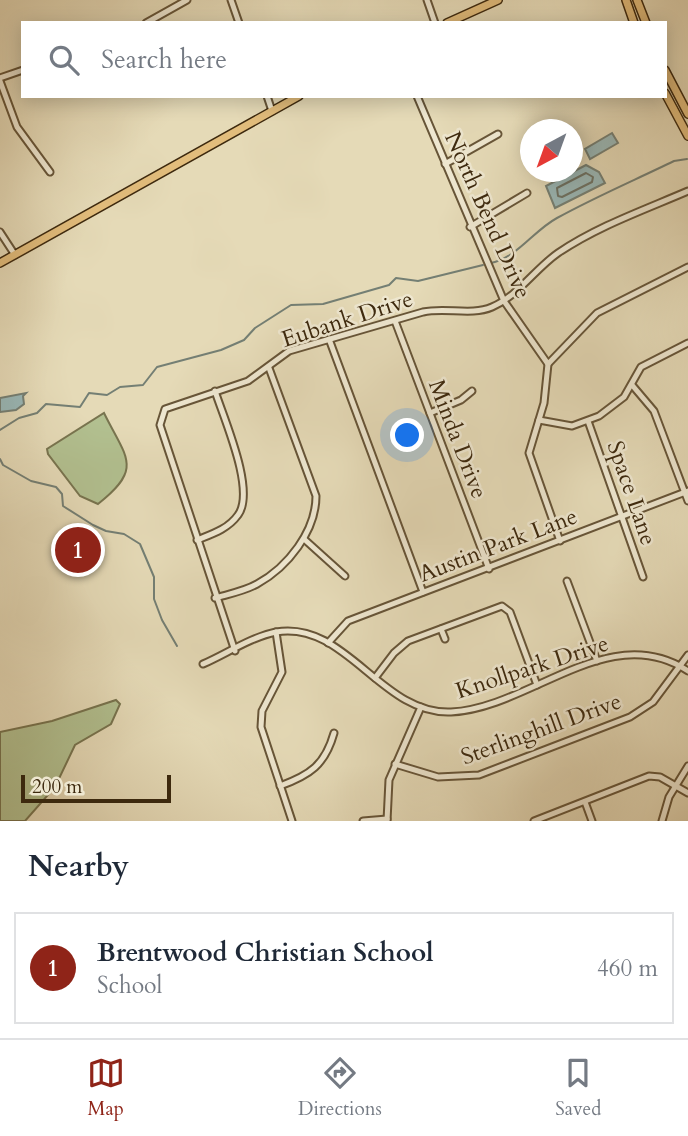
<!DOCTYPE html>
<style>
body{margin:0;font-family:Cardo,serif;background:#f6f6f7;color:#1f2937}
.compass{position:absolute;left:520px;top:119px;width:63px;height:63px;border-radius:50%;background:#fff;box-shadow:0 4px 18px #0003;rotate:221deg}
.scale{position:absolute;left:21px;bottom:18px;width:150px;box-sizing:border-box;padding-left:7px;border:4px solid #3d290e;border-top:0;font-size:19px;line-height:24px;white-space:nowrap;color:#3d290e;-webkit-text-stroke:5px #eee7d0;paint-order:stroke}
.you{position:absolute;left:408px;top:436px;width:24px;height:24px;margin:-18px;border:5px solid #fff;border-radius:50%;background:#1a73e8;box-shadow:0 0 0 10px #1a73e833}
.badge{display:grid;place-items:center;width:46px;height:46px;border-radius:50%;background:#8f2418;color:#fff;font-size:23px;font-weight:700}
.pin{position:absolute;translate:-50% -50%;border:4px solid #fff;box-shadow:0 2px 7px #0006}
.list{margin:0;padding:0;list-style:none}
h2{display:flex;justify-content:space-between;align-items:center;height:91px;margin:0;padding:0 28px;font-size:30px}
h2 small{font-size:23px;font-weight:400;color:#747a83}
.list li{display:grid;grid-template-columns:46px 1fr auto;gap:21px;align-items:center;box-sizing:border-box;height:112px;margin:0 14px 14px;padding:0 14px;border:2px solid #e0e1e3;border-radius:0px}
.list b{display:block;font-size:26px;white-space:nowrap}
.list p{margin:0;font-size:23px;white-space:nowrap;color:#747a83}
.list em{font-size:23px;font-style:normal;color:#747a83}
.icon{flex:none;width:38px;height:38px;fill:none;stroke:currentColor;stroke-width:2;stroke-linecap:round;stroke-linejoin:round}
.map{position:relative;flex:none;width:688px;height:821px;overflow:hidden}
.search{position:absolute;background:#fff;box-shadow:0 4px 18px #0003;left:21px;right:21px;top:21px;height:77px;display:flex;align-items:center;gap:18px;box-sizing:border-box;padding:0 24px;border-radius:0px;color:#747a83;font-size:26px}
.sheet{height:217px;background:#fff}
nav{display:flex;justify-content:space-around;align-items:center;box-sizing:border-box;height:98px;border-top:2px solid #e0e1e3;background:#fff;font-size:19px;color:#747a83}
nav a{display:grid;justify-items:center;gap:4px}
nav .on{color:#8f2418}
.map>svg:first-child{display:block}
.green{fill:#b2c090;stroke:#78744f;stroke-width:2}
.water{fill:#99b8b8;stroke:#747f74;stroke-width:2}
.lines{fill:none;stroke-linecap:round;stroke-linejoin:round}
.shore{stroke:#6b7063;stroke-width:2}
.stream{stroke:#747f74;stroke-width:2}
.minor-casing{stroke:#675538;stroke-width:9}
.major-casing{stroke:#3d290e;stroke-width:10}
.minor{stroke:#eee7d0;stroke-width:5}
.major{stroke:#e2bd7c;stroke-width:7}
.labels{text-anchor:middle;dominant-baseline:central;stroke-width:5;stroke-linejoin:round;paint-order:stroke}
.street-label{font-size:23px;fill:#3d290e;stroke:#eee7d0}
</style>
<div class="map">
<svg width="688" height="821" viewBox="0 0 688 821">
<rect width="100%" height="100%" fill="#e5dab7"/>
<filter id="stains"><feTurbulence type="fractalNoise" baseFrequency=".00286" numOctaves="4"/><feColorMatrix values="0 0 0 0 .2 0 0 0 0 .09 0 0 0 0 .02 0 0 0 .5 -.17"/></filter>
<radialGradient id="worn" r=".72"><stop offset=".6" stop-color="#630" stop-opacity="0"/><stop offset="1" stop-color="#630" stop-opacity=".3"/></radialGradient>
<g class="green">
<path d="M104,413C126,458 144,468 98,504L80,496L48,454L47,449Z"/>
<path d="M116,700L120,704L111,724L75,745L55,787L25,821H0V732L52,721Z"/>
</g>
<g class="water">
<path d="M612,133L618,143L590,159L585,149Z"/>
<path d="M586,165L599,172L605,183L555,208L546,186Z"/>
<path d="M26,393L23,396L24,404L16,410L0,412V398Z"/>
</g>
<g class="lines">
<path class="shore" d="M586,173L593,177L592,182L562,197L558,196L557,188Z"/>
<g class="stream">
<path d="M491,263C518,257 533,231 557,218C595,197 635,180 674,161L687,159"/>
<path d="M0,430L19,418L37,413L46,404L80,407L89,393L107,395L120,387L143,385L157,367L221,350L244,340L255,328L291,305L323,304L389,285L396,278L418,281L483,265"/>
<path d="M0,459L3,465L31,481L56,487L62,494L63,506L93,525L106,531L124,534L140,544L154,577V599L162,620L177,646"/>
</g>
<defs>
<g id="minor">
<path d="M231,0L239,23"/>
<path d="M427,0L435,23"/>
<path d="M146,23L187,0"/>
<path d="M0,78L23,70"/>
<path d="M0,81L17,127L50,172"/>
<path d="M267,96L272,111"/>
<path d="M417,96L504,301L548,364L544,403L529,453L560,541"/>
<path d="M445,164L498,134"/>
<path d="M470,227L527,193"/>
<path d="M0,232L15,255"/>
<path d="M395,321L489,569"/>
<path d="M329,339L423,592"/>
<path d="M548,364L597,313L688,267"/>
<path d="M632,385L654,411L688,501"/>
<path d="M430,413L461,400L472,391"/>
<path d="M539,420L572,426L599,416L624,397L641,367L688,343"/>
<path d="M588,421L643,577"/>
<path d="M304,539L345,576"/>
<path d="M197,540C212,534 228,529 238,515C256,491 224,419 215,391"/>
<path d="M567,581L597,661"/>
<path d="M215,598C229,594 245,591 257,584C288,567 316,531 316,496L269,368"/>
<path d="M441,629L445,639"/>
<path d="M276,632L282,672L262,711L261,727L292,821"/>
<path d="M328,643L348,621L688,491"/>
<path d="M235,651L160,425L165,409L248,381L289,351L423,312C446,307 471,316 492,307C518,296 535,269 558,253C598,226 644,210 688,191"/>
<path d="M203,664C226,654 251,637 276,632C346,620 381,715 451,712C531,708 609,619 688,671"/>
<path d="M375,678L394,653L408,641L502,606L510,612L537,685"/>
<path d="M395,764L438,777L479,775L630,717L653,702L688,655"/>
<path d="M280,786C310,775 325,765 334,733"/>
<path d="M585,802L592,821"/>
<path d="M363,821L387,819"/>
<path d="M387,821L389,780L421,707"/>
<path d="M534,821L649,776L660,777L688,793"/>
<path d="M662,821L669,797L688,766"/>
</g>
<g id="major">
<path d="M626,0L634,23"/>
<path d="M637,0L646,23"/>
<path d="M447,23L498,0"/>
<path d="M665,70L688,114"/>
<path d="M665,93L688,136"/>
<path d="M0,263L299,96"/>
</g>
</defs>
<use href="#minor" class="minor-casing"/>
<use href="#major" class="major-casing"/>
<use href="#minor" class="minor"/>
<use href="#major" class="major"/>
</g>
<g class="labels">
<g class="street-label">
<text transform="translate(488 215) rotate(66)">North Bend Drive</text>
<text transform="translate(347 319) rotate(-18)">Eubank Drive</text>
<text transform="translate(458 439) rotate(69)">Minda Drive</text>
<text transform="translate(632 493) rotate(71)">Space Lane</text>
<text transform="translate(498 545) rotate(-21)">Austin Park Lane</text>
<text transform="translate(532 667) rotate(-18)">Knollpark Drive</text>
<text transform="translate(541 729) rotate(-20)">Sterlinghill Drive</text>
</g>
</g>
<rect width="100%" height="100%" filter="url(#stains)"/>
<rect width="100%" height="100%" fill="url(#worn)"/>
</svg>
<svg class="compass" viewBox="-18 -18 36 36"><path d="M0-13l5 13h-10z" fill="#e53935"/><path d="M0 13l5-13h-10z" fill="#747a83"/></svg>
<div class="scale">200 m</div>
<div class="you"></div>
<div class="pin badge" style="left:78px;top:550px">1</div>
<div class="search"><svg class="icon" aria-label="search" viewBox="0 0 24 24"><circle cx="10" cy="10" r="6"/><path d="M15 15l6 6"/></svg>Search here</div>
</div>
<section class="sheet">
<h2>Nearby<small></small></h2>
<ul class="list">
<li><span class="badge">1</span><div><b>Brentwood Christian School</b><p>School</p></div><em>460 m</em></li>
</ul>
</section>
<nav>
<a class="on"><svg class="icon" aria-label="map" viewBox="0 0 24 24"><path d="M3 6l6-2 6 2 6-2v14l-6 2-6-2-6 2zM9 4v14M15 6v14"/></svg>Map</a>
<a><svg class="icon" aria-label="directions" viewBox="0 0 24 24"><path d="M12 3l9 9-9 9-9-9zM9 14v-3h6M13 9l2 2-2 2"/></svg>Directions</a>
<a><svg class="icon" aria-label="saved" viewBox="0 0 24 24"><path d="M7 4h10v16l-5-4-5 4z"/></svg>Saved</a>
</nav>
